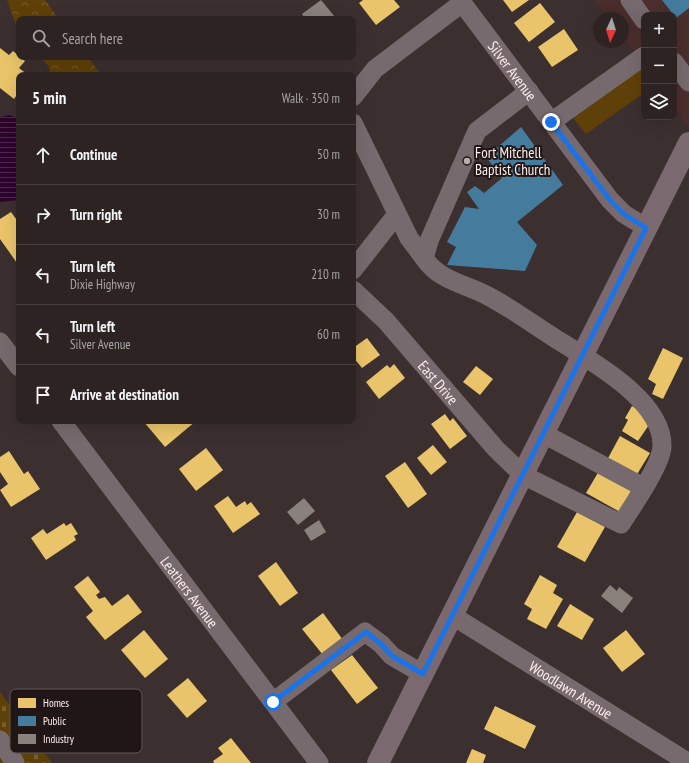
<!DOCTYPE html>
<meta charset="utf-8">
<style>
body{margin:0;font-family:"PT Sans Narrow",sans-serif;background:#352b2b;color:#f1f3f6}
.controls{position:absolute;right:12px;top:12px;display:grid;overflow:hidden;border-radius:8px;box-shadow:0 4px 16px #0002}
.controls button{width:36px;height:36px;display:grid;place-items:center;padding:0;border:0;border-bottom:1px solid #484041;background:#2d2323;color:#f1f3f6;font:20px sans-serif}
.compass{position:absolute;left:593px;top:12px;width:36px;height:36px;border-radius:50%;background:#2d2323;box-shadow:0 4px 16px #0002;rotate:184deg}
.stop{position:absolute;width:12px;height:12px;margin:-9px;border:3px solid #1a73e8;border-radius:50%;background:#fff}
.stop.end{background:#1a73e8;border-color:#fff;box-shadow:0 1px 4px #0008}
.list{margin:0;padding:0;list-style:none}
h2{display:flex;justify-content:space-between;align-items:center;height:52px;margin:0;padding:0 16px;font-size:17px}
h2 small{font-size:13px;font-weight:400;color:#a7a4a6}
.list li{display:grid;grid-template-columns:26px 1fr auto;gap:12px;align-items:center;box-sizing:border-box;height:60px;padding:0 16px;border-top:1px solid #484041}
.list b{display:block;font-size:15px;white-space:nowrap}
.list p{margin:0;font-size:13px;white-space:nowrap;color:#a7a4a6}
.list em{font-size:13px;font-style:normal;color:#a7a4a6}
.icon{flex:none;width:22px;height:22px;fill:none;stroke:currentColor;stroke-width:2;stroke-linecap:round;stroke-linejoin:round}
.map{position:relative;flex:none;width:689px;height:763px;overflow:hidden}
.search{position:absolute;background:#2d2323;box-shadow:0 4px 16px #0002;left:16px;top:16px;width:340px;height:44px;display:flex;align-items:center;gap:10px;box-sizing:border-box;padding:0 14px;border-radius:8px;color:#a7a4a6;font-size:15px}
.panel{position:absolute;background:#2d2323;box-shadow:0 4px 16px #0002;left:16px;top:72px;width:340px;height:352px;border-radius:8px}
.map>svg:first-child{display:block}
.built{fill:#4b2e2d}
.forest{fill:url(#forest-crowns)}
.cemetery{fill:url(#cemetery-stones)}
.garden{fill:#5f4008}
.water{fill:url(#water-rules)}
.homes{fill:#e9c46a}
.public{fill:#457b9d}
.industry{fill:#8a817c}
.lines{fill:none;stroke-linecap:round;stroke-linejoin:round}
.minor{stroke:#776a6e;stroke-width:19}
.major{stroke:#7a696e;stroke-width:22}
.route{stroke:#1a73e8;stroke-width:5}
.poi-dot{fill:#bbabaa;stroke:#211616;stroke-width:1.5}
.labels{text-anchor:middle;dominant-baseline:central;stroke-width:4;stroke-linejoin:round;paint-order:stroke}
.street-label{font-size:15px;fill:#ffeeed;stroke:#211616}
.poi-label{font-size:15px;fill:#ffeeed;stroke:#211616;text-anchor:start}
.key{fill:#211616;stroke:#645756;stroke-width:1}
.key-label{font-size:11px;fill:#ffeeed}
</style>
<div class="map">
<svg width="689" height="763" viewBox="0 0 689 763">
<defs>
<pattern id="forest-crowns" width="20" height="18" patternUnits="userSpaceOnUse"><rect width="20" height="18" fill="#5f4008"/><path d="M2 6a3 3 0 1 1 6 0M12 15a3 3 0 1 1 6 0" fill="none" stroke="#775c2c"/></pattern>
<pattern id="cemetery-stones" width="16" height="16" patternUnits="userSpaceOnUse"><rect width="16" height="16" fill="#5f4008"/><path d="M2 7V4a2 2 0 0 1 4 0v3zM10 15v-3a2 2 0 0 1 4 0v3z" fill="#775c2c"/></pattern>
<pattern id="water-rules" width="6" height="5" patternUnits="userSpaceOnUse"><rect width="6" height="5" fill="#2d042c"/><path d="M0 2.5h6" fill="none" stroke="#4c294b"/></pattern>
</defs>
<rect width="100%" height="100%" fill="#3c2f2f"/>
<path class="built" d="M595,0H689V128L674,107V15H644V66L623,38V18H608Z"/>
<g class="forest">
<path d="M7,0H45L59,19H19V33Z"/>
<path d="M40,57H88L101,75H50L49,67Z"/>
</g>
<path class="cemetery" d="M0,692L52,763H0Z"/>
<path class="garden" d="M644,58V93L586,134L569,113Z"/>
<path class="water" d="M10,115L19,120V200L0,202V117Z"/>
<g class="homes">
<path d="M363,0H394L400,7L376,25L359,3Z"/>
<path d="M503,0H529L512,12Z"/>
<path d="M540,3L555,22L529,42L514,23Z"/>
<path d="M564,29L578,50L552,67L538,47Z"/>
<path d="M0,48L9,55L13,51L25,61L19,68L28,75H19V92L14,99L0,88Z"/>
<path d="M11,212L19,223V262L17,263L0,239V219Z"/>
<path d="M367,338L380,355L362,368L353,357V348Z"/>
<path d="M663,348L683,358L663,399L652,394L656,384L648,379Z"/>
<path d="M394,364L405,378L379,399L366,382L387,365L390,368Z"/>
<path d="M476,366L493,379L480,395L463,382Z"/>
<path d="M632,406L653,419L638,441L622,431L628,420L625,418Z"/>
<path d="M445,414L450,421L453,418L467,436L450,449L431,424Z"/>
<path d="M146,421H196L165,447L144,422Z"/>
<path d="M620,436L650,453L636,476L607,460Z"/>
<path d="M433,445L447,462L431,475L417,458Z"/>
<path d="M206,448L223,470L196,491L179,469Z"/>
<path d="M9,451L24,474L28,471L40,489L11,507L0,490L8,484L0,472V457Z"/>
<path d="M405,462L427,494L408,508L385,476Z"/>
<path d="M599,471L632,489L620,512L586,493Z"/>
<path d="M228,496L236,507L245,501L247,505L251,502L260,514L233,533L214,506Z"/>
<path d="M577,512L605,527L585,562L557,547Z"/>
<path d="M64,523L66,526L71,523L78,534L74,536L76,540L46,560L31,538L43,529L47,534Z"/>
<path d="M276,562L298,593L280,606L258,576Z"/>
<path d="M540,575L557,585L553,593L563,599L546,629L527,619L532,609L524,604Z"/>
<path d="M88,576L100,592L96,595L99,599L105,597L112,606L128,594L142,612L105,640L86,617L93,611L74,587Z"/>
<path d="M570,604L594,619L582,640L557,626Z"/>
<path d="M323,613L343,640L323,655L302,629Z"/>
<path d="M144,630L168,659L145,678L121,650Z"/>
<path d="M626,630L645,654L622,672L603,648Z"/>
<path d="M352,655L378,688L357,704L331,670Z"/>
<path d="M188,678L207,701L187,718L167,695Z"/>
<path d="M495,706L536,726L525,749L484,729Z"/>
<path d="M231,738L251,763H214L213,761L223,754L218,748Z"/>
<path d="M472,749L486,755L483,763H466Z"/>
</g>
<g class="public">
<path d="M662,0H689V8L676,18Z"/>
<path d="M521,127L563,185L517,222L537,245L525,271L447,265L456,247L447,242L465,207L479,209L467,192L475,186L484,193L502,178L486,157Z"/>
</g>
<g class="industry">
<path d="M321,0L335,17L332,19H305L302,14Z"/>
<path d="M304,498L315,511L298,525L287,512Z"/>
<path d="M319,520L326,532L311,541L304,530Z"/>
<path d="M610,585L617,591L619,587L633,598L622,613L601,596Z"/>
</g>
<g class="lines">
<g class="minor">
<path id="s1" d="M460,0L610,200L624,214L647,228"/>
<path d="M630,0L644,20"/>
<path d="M674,62L689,82"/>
<path d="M353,97L375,69L462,3"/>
<path d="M551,122L644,56"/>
<path d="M353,123L409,238L424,258"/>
<path d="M353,270L397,214"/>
<path id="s2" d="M353,290L386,321L496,449L523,475L621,524C632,507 661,465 662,447C664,399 587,359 553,337C531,323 511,308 488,296C466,284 439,281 424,258L429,241L477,131L529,91"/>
<path d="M0,342L19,367"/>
<path id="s3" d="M61,421L319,763"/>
<path d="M544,434L643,487"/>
<path id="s4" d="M453,616L689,763"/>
<path d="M273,702L365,632L381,644L392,656L423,674"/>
<path d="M0,740L15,763"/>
</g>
<path class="major" d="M378,763L689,143"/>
</g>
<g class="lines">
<path class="route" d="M273,702L366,632L381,644L392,656L423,674L646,228L624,214L610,200L551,122"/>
</g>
<circle class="poi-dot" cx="467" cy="161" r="4"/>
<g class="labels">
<g class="street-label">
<text stroke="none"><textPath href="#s1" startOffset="88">Silver Avenue</textPath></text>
<text stroke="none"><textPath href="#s2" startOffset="126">East Drive</textPath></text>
<text stroke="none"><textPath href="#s3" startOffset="214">Leathers Avenue</textPath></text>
<text stroke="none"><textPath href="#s4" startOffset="139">Woodlawn Avenue</textPath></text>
</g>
<g class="poi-label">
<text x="475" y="152">Fort Mitchell<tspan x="475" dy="17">Baptist Church</tspan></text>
</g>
</g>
<rect x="10" y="689" width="132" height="64" rx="6" class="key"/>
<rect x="18" y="698" width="18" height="10" fill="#e9c46a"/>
<rect x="18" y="716" width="18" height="10" fill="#457b9d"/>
<rect x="18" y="734" width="18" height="10" fill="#8a817c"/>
<g class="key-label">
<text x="43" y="707">Homes</text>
<text x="43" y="725">Public</text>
<text x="43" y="743">Industry</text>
</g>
</svg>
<div class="controls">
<button>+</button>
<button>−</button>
<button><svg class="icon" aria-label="layers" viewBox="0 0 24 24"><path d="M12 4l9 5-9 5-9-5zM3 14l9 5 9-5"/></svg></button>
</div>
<svg class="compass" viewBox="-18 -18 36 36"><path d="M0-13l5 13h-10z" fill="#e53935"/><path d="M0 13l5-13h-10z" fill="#a7a4a6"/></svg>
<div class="stop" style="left:273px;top:702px"></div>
<div class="stop end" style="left:551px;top:122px"></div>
<div class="search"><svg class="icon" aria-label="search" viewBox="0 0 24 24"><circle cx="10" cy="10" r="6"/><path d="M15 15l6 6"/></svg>Search here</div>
<section class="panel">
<h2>5 min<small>Walk · 350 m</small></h2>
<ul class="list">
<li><svg class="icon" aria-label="ahead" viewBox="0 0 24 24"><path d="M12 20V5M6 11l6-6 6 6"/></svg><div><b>Continue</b></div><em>50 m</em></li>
<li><svg class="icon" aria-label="right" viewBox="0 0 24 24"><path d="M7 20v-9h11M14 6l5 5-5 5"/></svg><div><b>Turn right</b></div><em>30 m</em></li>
<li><svg class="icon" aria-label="left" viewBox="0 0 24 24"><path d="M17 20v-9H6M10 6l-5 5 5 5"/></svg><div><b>Turn left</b><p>Dixie Highway</p></div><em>210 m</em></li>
<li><svg class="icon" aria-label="left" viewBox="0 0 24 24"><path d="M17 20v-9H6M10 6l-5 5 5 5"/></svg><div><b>Turn left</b><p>Silver Avenue</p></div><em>60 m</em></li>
<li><svg class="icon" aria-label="arrive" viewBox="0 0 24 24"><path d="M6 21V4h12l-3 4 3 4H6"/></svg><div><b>Arrive at destination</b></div></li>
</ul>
</section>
</div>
